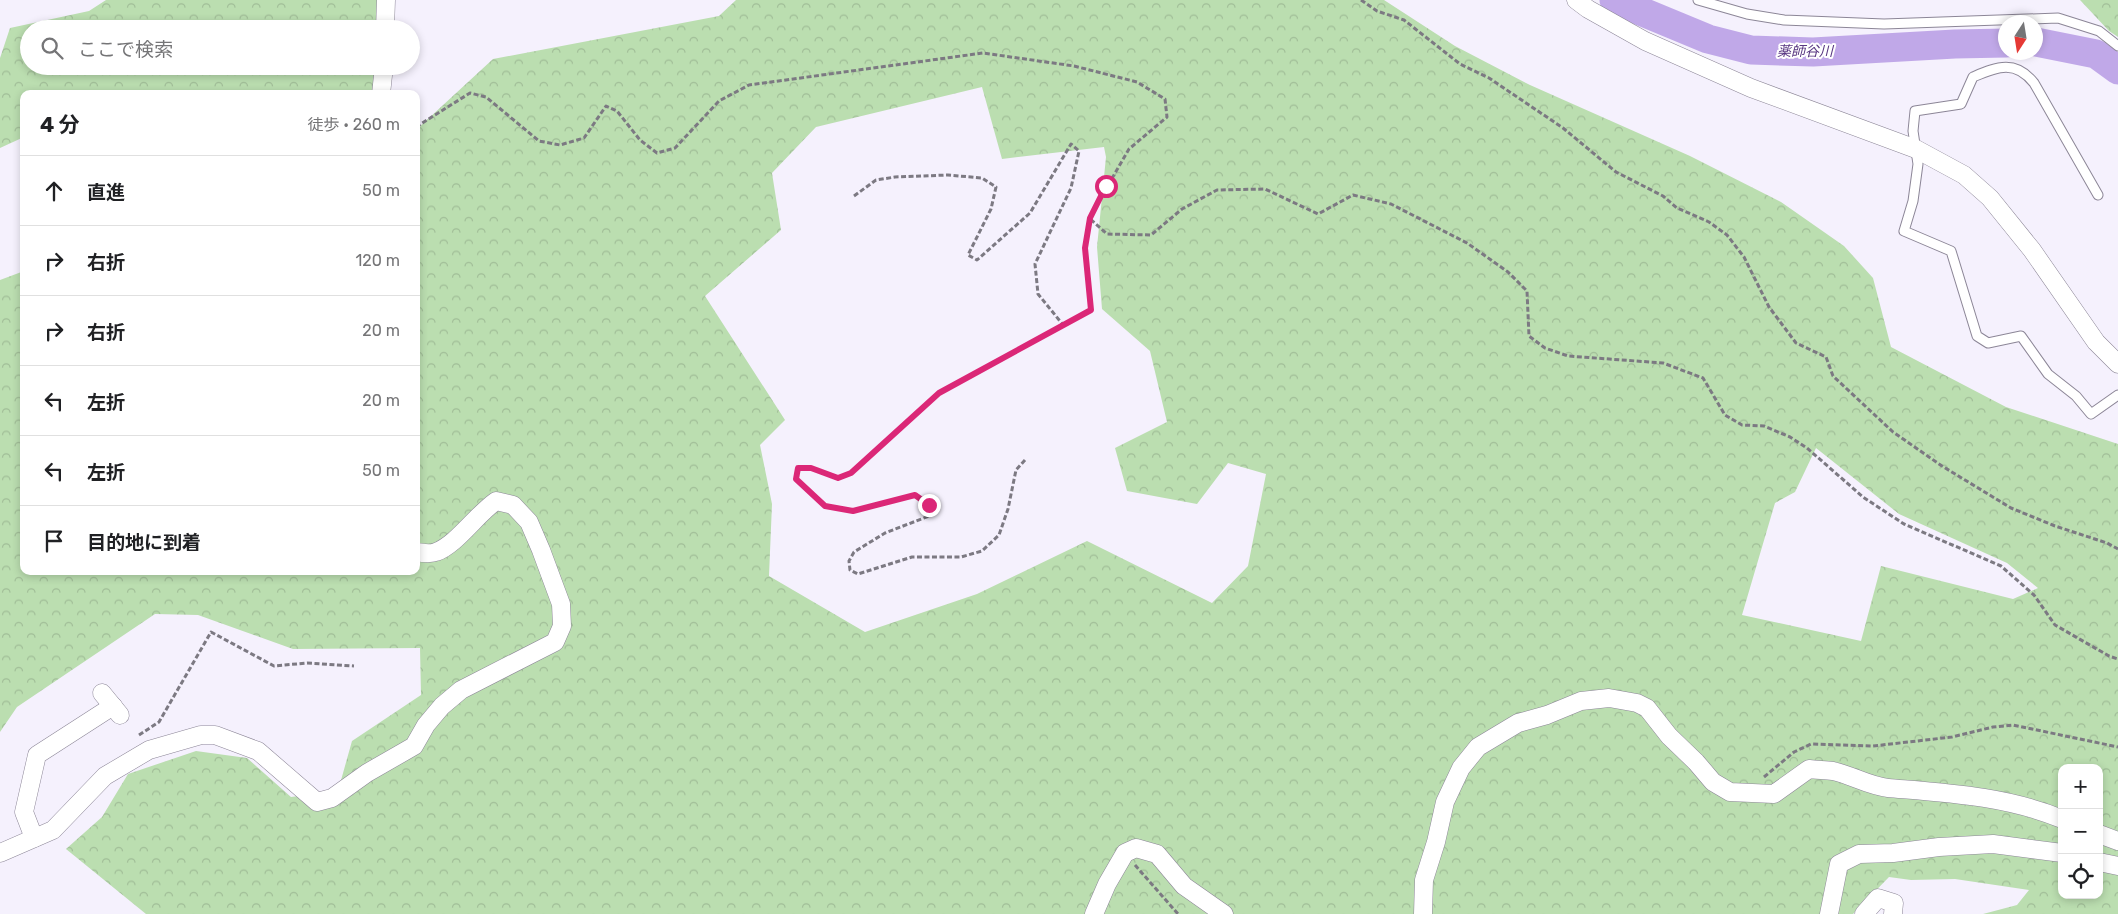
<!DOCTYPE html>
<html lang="ja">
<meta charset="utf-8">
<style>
body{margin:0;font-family:Rubik,"Noto Sans JP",sans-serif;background:#f2f2f2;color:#202124}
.controls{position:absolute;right:15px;bottom:15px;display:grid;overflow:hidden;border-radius:10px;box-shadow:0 2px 8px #0003}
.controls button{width:45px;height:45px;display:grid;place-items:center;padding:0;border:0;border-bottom:1px solid #e0e0e0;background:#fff;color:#202124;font:25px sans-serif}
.compass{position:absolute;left:1998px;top:15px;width:45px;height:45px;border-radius:50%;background:#fff;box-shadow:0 2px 8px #0003;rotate:192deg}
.stop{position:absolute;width:15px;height:15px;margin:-11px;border:4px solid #db2777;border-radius:50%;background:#fff}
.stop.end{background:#db2777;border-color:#fff;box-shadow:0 1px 5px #0008}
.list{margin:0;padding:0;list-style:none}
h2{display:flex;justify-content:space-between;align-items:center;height:65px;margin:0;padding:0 20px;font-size:21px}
h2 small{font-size:16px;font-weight:400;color:#757577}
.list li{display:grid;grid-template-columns:32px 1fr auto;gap:15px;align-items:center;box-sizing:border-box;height:70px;padding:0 20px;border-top:1px solid #e0e0e0}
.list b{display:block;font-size:19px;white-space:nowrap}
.list em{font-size:16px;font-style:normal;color:#757577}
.icon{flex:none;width:28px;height:28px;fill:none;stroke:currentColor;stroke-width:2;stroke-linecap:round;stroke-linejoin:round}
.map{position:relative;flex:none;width:2118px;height:914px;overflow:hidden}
.search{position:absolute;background:#fff;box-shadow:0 2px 8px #0003;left:20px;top:20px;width:400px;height:55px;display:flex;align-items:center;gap:12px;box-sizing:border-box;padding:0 18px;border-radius:28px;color:#757577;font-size:19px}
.panel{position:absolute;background:#fff;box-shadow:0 2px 8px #0003;left:20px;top:90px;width:400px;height:485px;border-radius:10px}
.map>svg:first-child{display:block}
.forest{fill:url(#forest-crowns);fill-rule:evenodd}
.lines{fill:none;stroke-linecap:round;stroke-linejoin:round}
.river{stroke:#c0a8e8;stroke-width:29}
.service-casing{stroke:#8c8697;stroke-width:11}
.minor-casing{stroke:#8c8697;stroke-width:19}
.path{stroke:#7c7982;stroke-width:3;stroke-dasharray:5 2.5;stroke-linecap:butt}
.service{stroke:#fff;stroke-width:9}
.minor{stroke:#fff;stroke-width:18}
.route{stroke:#db2777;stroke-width:6}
.labels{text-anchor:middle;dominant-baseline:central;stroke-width:4;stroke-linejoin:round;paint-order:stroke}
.water-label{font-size:14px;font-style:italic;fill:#573681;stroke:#fff}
</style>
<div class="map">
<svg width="2118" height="914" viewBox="0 0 2118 914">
<defs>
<pattern id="forest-crowns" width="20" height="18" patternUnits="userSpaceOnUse" patternTransform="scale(1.25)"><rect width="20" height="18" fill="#bbdeb0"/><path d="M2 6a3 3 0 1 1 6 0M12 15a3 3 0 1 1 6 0" fill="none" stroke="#a0bd97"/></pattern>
</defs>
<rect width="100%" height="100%" fill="#f5f1fd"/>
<g class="forest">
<path d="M106,0H394L388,29H29V66H381L375,94H24V137L0,148V58L10,28L89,11Z"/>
<path d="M736,0H1384L1455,46L1530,85L1690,156L1781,202L1844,246L1873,278L1891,347L2006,407L2118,444V914H1983L2017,905L2029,890L1955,879L1911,880L1889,877L1853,914H146L66,849L102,817L128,774L196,751L247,758L291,797L338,791L352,741L421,695L420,648L293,649L198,615L155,614L17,707L0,732V280L24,271V571H416V130L493,59L719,16ZM982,87L1002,159L1104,147L1106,157L1097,247L1102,309L1150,351L1167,422L1115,448L1127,491L1197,504L1228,463L1266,474L1248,566L1212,603L1087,541L977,594L865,632L769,576L772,504L760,445L785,420L705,296L781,230L772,173L816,127ZM1816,448L1899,514L2007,563L2038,588L2013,599L1881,566L1861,641L1742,615L1775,503L1795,492ZM2062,768H2099V895H2062Z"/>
<path d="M2080,0H2118V37L2109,31Z"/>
</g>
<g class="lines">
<g class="river">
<path d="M1614,0L1708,39L1751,50L1813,52L1955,44L2006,43"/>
<path d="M2036,42L2096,54L2118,70"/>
</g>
<defs>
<g id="service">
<path d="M1698,0L1747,14L1784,20L1884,24L2058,18L2099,31L2118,46"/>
<path d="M2098,195L2034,83C2015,59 1997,67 1973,77L1961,104L1915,111L1913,131L1918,164L1913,201L1904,231L1951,251L1977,336L1988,343L2021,336L2048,374L2076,396L2091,414L2118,395"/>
</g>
<g id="minor">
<path d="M1576,0L1588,9L1645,41L1751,88L1916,149L1964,175L1990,198L2032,250L2096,342L2118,364"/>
<path d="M385,29L386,0"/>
<path d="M381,94L384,66"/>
<path d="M102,693L120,715"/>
<path d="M2099,834L2118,841"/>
<path d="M34,838L24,812L37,755L113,706"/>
<path d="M0,853L53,830L105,776L149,750L201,735H215L258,751L317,802L332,798L367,773L414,746L426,725L442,706L461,690L555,642L562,626L561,604L541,550L529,522L513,505L496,501C476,515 456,545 436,552C431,554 422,553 416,552"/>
<path d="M2099,862L2118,866"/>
<path d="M1094,914L1107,884L1125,853L1136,848L1157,854L1184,886L1224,914"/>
<path d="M1423,914L1424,880L1436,842L1445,802L1461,768L1478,747L1518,723L1547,715L1581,701L1609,698L1637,703L1647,708L1669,736L1696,762L1713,782L1730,792L1774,794L1809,769C1817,770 1825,770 1833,771C1851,775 1869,786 1888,788C1947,793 2006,796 2062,819"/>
<path d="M1829,914L1839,864L1859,854L1893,853L1939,847L1993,844L2062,853"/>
<path d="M1864,914L1878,898L1894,903L1893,914"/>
</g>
</defs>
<use href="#service" class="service-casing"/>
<use href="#minor" class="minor-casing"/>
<g class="path">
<path d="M1361,0L1377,11L1404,20L1460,64L1489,78L1563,128L1616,172L1663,196L1677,208L1709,222L1727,235L1744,257L1769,307L1796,343L1826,357L1833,376L1893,432L1942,466L2011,508L2055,526L2107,543L2118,549"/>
<path d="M416,127L470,93L486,97L539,141L560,145L584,138L606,106L617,111L640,140L657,153L675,148L719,101L749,85L983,53L1074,66L1137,82L1165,99L1167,117L1129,149L1089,218L1107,234L1151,235L1182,209L1217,190L1265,189L1318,214L1353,195L1391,204L1467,243L1508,272L1527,291L1529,336L1545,348L1568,356L1663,363L1703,378L1725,415L1742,425L1764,426L1790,437L1807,448L1863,497L1904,524L2001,566L2034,595L2055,625L2109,656L2118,659"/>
<path d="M854,196L876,180L895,177L948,175L982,178L996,187L991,209L968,255L977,260L1030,213L1071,144L1079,151L1071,188L1035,264L1038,294L1064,326"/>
<path d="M1025,460L1016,470L1008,509L999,535L982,551L961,557H912L858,574L850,570L849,561L854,552L885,533L929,516V505L915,495L853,511L825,506L796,479L798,468H811L838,478L851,473L939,393L1091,310L1085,248L1089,218"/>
<path d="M139,735L159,722L211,632L274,666L307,663L354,666"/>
<path d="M1764,777L1794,752L1811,744L1873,746L1952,737L1993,727L2013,725L2118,747"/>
<path d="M1135,865L1178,914"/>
</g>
<use href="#service" class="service"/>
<use href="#minor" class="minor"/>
</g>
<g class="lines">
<path class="route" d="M929,505L915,495L853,511L825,506L796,479L798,468H811L838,478L851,473L939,393L1091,310L1085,248L1090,218L1106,186"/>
</g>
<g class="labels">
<g class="water-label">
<text x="1805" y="51">薬師谷川</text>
</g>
</g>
</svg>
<div class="controls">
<button>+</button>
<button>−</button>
<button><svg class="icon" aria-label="locate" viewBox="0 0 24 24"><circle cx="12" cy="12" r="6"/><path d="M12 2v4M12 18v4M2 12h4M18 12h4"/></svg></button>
</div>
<svg class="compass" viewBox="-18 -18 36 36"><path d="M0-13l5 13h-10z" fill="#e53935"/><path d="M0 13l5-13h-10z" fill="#757577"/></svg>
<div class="stop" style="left:1106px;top:186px"></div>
<div class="stop end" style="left:929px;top:505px"></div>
<div class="search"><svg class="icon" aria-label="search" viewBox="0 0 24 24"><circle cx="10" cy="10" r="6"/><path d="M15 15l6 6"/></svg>ここで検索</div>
<section class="panel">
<h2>4 分<small>徒歩 · 260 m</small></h2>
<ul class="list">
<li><svg class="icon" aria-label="ahead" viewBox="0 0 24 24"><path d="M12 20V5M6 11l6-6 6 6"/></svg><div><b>直進</b></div><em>50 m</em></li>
<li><svg class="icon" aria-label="right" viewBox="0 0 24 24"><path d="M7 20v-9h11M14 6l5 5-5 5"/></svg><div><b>右折</b></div><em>120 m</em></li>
<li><svg class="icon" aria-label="right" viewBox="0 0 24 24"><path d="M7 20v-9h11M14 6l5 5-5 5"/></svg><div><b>右折</b></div><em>20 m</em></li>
<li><svg class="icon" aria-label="left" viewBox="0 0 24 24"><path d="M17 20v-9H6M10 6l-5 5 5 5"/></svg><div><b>左折</b></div><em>20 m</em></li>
<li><svg class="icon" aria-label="left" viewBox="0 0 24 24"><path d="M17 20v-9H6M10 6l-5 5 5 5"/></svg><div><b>左折</b></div><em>50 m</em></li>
<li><svg class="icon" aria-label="arrive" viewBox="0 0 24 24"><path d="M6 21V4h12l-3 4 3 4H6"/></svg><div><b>目的地に到着</b></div></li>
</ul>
</section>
</div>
